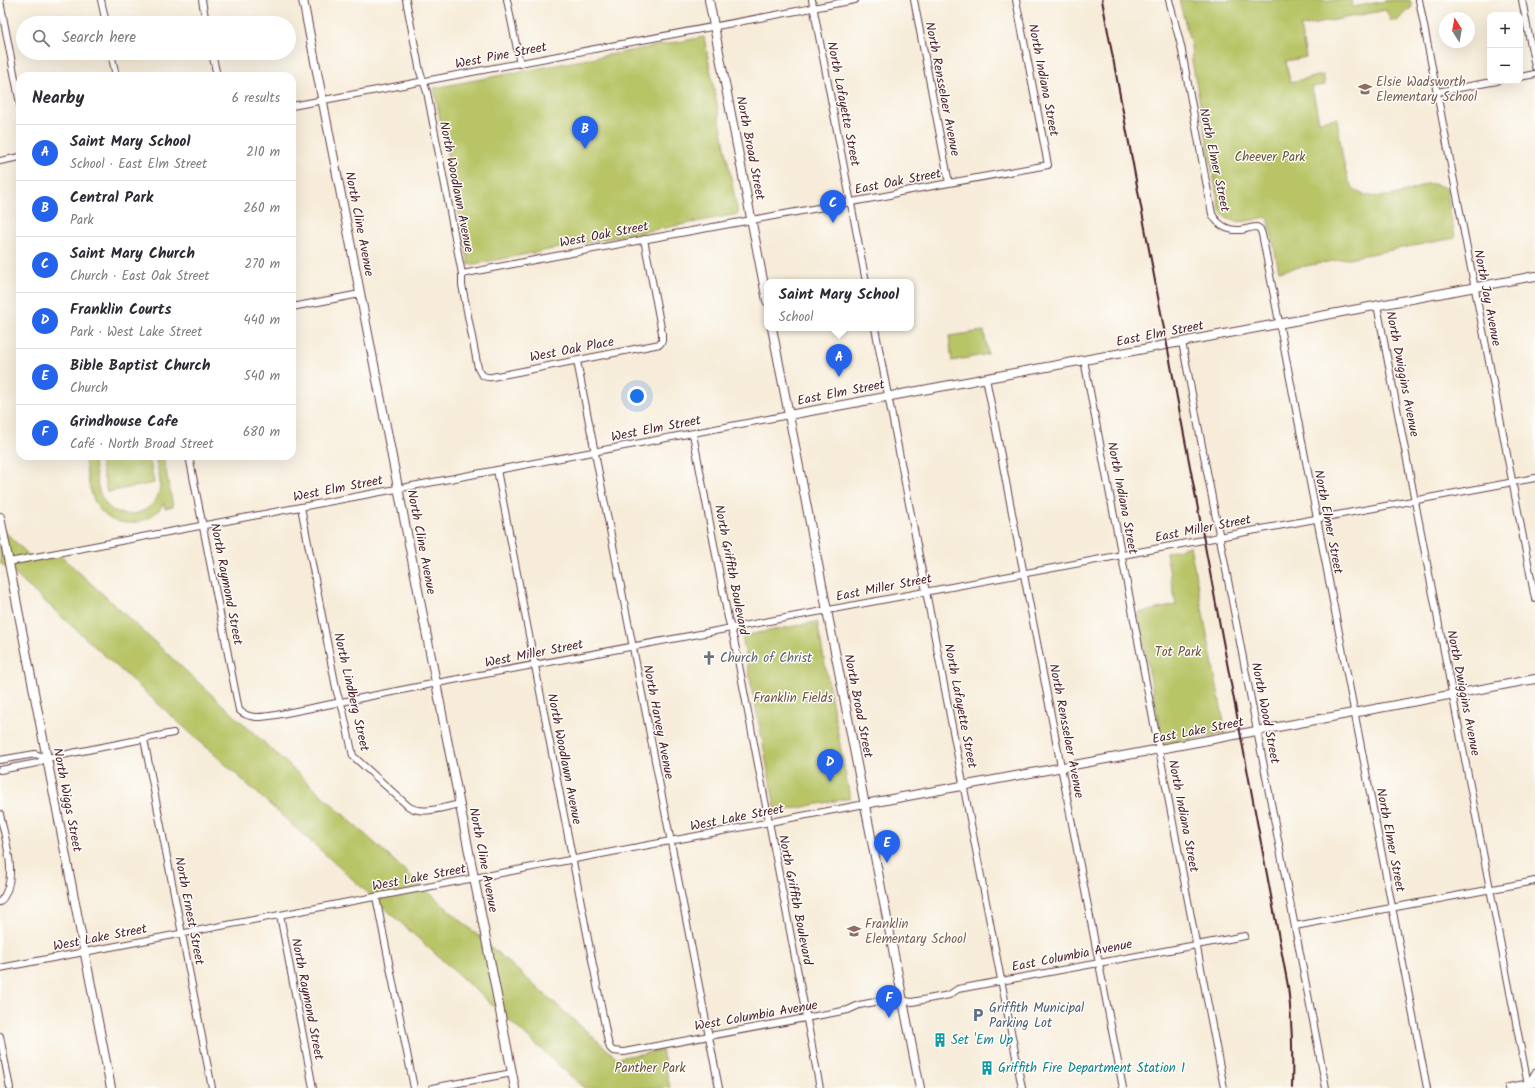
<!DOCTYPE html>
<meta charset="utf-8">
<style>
body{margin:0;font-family:Kalam,sans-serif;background:#f2f2f3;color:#2b2b33}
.controls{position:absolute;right:12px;top:12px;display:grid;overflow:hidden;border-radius:8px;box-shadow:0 4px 16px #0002}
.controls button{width:36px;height:36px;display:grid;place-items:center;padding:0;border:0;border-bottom:1px solid #e1e1e2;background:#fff;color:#2b2b33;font:20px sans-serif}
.compass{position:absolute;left:1439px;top:12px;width:36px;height:36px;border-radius:50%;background:#fff;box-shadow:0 4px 16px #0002;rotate:349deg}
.you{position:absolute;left:637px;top:396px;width:14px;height:14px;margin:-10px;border:3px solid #fff;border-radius:50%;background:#1a73e8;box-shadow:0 0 0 6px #1a73e833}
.badge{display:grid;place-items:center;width:26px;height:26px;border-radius:50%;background:#2563eb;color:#fff;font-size:13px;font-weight:700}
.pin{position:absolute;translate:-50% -33px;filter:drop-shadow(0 1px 2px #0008)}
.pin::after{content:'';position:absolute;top:21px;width:14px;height:12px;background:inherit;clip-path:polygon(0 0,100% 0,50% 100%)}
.popup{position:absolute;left:764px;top:279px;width:150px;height:52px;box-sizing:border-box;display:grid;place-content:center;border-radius:8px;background:#fff;filter:drop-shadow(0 1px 3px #0005);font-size:13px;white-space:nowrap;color:#7c7c81}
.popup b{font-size:15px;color:#2b2b33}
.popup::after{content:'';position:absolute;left:50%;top:100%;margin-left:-8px;border:8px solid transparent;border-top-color:#fff}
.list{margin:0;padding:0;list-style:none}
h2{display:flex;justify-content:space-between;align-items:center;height:52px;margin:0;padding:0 16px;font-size:17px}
h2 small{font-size:13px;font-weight:400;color:#7c7c81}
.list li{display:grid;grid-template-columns:26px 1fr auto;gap:12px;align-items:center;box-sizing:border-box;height:56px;padding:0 16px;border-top:1px solid #e1e1e2}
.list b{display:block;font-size:15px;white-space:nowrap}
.list p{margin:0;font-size:13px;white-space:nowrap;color:#7c7c81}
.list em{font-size:13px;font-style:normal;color:#7c7c81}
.icon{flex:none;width:22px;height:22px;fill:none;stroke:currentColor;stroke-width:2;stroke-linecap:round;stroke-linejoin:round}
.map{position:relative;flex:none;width:1535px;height:1088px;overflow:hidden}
.search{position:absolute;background:#fff;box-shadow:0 4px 16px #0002;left:16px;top:16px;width:280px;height:44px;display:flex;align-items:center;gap:10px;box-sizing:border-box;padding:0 14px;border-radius:22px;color:#7c7c81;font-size:15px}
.panel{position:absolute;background:#fff;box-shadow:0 4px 16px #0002;left:16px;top:72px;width:280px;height:388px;border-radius:12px}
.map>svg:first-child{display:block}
.green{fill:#b8c466;stroke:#817248}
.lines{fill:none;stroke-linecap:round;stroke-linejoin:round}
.minor-casing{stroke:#643e45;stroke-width:8}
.tertiary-casing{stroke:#643e45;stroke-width:10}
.minor{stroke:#fff;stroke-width:6}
.tertiary{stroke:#fff;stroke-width:8}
.rail{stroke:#4a1f2b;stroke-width:2}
.labels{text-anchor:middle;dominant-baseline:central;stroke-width:3;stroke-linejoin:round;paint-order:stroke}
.street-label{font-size:13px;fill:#4a1f2b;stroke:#fdfcf7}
.education-label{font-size:13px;fill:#785e54;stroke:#fdfcf7;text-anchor:start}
.park-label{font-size:13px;fill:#6b513d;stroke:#fdfcf7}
.worship-label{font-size:13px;fill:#5b616d;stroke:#fdfcf7;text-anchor:start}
.service-label{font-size:13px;fill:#4e5e75;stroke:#fdfcf7;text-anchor:start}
.culture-label{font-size:13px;fill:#0d838f;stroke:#fdfcf7;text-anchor:start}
</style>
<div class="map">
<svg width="1535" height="1088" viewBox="0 0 1535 1088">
<rect width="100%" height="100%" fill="#fdfcf7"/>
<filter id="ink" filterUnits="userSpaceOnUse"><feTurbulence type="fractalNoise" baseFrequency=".025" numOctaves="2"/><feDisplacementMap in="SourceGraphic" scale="8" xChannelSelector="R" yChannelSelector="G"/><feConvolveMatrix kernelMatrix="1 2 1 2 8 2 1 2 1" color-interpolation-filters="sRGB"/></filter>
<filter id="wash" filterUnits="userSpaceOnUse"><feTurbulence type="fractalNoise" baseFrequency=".012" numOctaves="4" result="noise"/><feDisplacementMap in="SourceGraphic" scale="16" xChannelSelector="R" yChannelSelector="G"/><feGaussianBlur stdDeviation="0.9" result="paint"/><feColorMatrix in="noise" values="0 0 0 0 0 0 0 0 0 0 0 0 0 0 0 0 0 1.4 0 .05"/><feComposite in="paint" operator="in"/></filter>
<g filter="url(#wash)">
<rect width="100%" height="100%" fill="#f7ecd9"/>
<g class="green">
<path d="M1179,0H1352L1353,7L1391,0H1410L1412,7L1397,21L1390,20L1386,10L1300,27L1306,57L1286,61L1290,82L1323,75L1325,85L1312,87L1319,121L1337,118C1339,133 1344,179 1353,188C1365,201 1392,196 1406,192C1427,186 1422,179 1446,188L1455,238L1279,271L1268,217C1252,219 1231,229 1220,211L1192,61L1191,45Z"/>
<path d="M704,37L738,214L469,265L434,88Z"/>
<path d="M984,331L988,354L952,361L949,336Z"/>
<path d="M84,456H93C96,471 96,491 105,503C120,523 152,515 159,492C162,481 157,467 155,456H163L173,506L165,508L164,503C149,528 111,531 96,504C88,490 87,471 84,456Z"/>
<path d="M99,456H149L154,483L107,492Z"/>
<path d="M0,527L33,559L57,552L225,707L424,888L617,1058L662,1050L670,1088H584L11,571L0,563Z"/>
<path d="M1190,546L1226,733L1163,745L1138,613L1176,605L1166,553Z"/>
<path d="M817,622L850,798L776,812L742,636Z"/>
</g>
</g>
<g filter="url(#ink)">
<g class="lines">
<defs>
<g id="minor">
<path d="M101,0L106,23"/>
<path d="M202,0L206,23"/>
<path d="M406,0L420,72L427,92L462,274V285L478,368C481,375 484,378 492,377L660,344L662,341V333L644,239"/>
<path d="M507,0L520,64"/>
<path d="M812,0L866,282"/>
<path d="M914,0L949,183"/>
<path d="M1169,0L1181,46L1212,214C1218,225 1228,231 1241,230C1247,229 1251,227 1257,227L1260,229L1262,234L1427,1088"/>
<path d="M1419,0L1535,599"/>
<path d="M1522,0L1535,67"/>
<path d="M0,1L20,104"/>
<path d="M111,53L116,76"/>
<path d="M212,53L217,76"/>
<path d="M1520,77L1535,74"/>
<path d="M1437,92L1497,81"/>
<path d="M292,106L855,0"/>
<path d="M0,161L20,157"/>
<path d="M462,274C604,246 747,221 890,195L900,192L1048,165L1016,0"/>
<path d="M1377,305L1528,1085"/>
<path d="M292,307L360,294"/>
<path d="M875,328L1022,1088"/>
<path d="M1182,342L1326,1088"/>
<path d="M1084,360L1224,1088"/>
<path d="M577,361L719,1088"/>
<path d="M986,378L1123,1088"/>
<path d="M693,434L728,618L734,639L820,1088"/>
<path d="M189,456L239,710C249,720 264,717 276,715L437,683L1535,478"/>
<path d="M497,470L608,1042L610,1048L613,1051L624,1052L848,1010L859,1005L891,999L912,1002L949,995L958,989L1245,936"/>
<path d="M301,507L337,693L343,710L353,756L408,806C422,816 444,807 460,804"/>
<path d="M9,562L789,415"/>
<path d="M144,739L212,1088"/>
<path d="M0,760L35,754L47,758"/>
<path d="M0,770L37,763L47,758L173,733"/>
<path d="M0,814C5,840 20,880 0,902"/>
<path d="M376,897L414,1088"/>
<path d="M280,915L313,1088"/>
<path d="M1295,926L1535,881"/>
<path d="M0,968L865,804"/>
<path d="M0,1036L10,1088"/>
<path d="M1528,1085L1535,1073"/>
<path d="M432,1088L512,1073"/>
</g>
<g id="tertiary">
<path d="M303,0L515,1088"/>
<path d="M709,0L767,301"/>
<path d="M772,328L920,1088"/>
<path d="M789,415L1535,276"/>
<path d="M0,517L111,1088"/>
<path d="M865,804L1535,679"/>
<path d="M1509,1088L1535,1083"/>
</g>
</defs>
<use href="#minor" class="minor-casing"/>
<use href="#tertiary" class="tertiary-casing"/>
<use href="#minor" class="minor"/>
<use href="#tertiary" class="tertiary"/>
<path class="rail" d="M1102,0L1288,986C1292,1020 1293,1054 1292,1088"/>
</g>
</g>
<defs>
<symbol id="school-bare" viewBox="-9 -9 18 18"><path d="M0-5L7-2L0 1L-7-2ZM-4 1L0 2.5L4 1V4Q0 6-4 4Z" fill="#8d6e63" stroke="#fdfcf7" stroke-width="2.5" paint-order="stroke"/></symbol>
<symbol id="church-bare" viewBox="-9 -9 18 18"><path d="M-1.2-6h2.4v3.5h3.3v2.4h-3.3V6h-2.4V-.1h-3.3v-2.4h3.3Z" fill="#6b7280" stroke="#fdfcf7" stroke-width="2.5" paint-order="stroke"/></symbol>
<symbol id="parking-bare" viewBox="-9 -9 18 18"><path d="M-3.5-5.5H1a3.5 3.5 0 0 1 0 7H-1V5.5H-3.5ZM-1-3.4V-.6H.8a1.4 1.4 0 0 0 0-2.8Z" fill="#5c6f8a" stroke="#fdfcf7" stroke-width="2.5" paint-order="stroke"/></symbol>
<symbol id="building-bare" viewBox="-9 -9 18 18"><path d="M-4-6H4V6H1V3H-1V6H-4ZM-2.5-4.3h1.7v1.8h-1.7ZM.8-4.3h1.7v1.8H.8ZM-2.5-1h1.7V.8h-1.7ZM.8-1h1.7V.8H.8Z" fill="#0f9aa8" stroke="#fdfcf7" stroke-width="2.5" paint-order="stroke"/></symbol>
</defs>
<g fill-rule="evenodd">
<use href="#school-bare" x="1355" y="79" width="20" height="20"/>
<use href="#church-bare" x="699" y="648" width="20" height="20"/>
<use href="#school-bare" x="844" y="921" width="20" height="20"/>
<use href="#parking-bare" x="968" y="1005" width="20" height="20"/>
<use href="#building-bare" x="930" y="1030" width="20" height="20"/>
<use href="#building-bare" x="977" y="1058" width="20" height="20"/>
</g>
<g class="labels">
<g class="street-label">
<text transform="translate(501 56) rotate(-11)">West Pine Street</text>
<text transform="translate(1043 80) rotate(79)">North Indiana Street</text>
<text transform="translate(942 89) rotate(79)">North Rensselaer Avenue</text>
<text transform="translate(843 104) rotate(79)">North Lafayette Street</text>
<text transform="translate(750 148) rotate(79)">North Broad Street</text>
<text transform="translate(1214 160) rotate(78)">North Elmer Street</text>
<text transform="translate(898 182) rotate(-11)">East Oak Street</text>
<text transform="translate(456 187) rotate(79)">North Woodlawn Avenue</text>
<text transform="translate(359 224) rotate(79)">North Cline Avenue</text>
<text transform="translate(604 235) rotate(-11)">West Oak Street</text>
<text transform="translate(1487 298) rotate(79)">North Jay Avenue</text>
<text transform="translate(1160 334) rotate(-11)">East Elm Street</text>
<text transform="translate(572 350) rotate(-11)">West Oak Place</text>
<text transform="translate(1402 374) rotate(79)">North Dwiggins Avenue</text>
<text transform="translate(841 393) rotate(-11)">East Elm Street</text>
<text transform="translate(656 429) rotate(-11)">West Elm Street</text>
<text transform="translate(338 489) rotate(-11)">West Elm Street</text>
<text transform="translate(1122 498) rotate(79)">North Indiana Street</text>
<text transform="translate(1328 522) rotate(79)">North Elmer Street</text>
<text transform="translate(1203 529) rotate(-11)">East Miller Street</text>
<text transform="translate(421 542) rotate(79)">North Cline Avenue</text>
<text transform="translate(731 570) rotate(79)">North Griffith Boulevard</text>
<text transform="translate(226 584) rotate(79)">North Raymond Street</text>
<text transform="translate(884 588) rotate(-11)">East Miller Street</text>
<text transform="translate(534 654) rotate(-11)">West Miller Street</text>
<text transform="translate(351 692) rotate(77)">North Lindberg Street</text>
<text transform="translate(1463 693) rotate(79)">North Dwiggins Avenue</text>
<text transform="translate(858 706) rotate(79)">North Broad Street</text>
<text transform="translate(960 706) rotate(79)">North Lafayette Street</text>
<text transform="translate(1265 713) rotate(79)">North Wood Street</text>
<text transform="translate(658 722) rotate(79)">North Harvey Avenue</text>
<text transform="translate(1066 731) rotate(79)">North Rensselaer Avenue</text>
<text transform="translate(1198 731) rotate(-11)">East Lake Street</text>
<text transform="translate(564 759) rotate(79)">North Woodlawn Avenue</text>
<text transform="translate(67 800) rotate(79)">North Wiggs Street</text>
<text transform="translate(1183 816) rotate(79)">North Indiana Street</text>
<text transform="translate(737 818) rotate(-11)">West Lake Street</text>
<text transform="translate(1390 840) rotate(79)">North Elmer Street</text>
<text transform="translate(483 860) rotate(79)">North Cline Avenue</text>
<text transform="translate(419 878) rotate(-11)">West Lake Street</text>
<text transform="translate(795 900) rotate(79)">North Griffith Boulevard</text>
<text transform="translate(189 911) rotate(79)">North Ernest Street</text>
<text transform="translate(100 938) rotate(-11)">West Lake Street</text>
<text transform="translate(1072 956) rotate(-11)">East Columbia Avenue</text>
<text transform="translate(307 999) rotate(79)">North Raymond Street</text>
<text transform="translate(756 1016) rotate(-10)">West Columbia Avenue</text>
</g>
<g class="education-label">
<text x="1376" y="82">Elsie Wadsworth<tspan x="1376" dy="15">Elementary School</tspan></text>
<text x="865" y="924">Franklin<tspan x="865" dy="15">Elementary School</tspan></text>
</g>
<g class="park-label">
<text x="1270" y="157">Cheever Park</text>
<text x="1178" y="652">Tot Park</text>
<text x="793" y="698">Franklin Fields</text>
<text x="650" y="1068">Panther Park</text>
</g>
<g class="worship-label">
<text x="720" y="658">Church of Christ</text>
</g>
<g class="service-label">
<text x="989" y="1008">Griffith Municipal<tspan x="989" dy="15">Parking Lot</tspan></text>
</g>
<g class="culture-label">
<text x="951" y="1040">Set 'Em Up</text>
<text x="998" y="1068">Griffith Fire Department Station 1</text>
</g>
</g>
</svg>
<div class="controls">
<button>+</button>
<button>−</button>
</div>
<svg class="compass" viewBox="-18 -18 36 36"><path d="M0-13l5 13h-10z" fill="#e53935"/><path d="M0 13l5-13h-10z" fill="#7c7c81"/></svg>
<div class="you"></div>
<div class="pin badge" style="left:839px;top:377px">A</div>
<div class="popup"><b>Saint Mary School</b>School</div>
<div class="pin badge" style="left:585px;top:149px">B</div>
<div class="pin badge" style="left:833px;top:223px">C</div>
<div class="pin badge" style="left:830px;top:782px">D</div>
<div class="pin badge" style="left:887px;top:863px">E</div>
<div class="pin badge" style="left:889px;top:1018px">F</div>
<div class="search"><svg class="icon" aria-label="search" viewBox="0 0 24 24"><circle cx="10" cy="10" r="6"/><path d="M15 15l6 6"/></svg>Search here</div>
<section class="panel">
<h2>Nearby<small>6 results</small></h2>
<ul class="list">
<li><span class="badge">A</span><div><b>Saint Mary School</b><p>School · East Elm Street</p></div><em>210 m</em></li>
<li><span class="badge">B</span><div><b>Central Park</b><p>Park</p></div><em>260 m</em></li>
<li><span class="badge">C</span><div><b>Saint Mary Church</b><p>Church · East Oak Street</p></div><em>270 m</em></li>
<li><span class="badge">D</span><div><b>Franklin Courts</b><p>Park · West Lake Street</p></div><em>440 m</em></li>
<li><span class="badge">E</span><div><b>Bible Baptist Church</b><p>Church</p></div><em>540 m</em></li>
<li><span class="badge">F</span><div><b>Grindhouse Cafe</b><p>Café · North Broad Street</p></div><em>680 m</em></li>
</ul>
</section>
</div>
